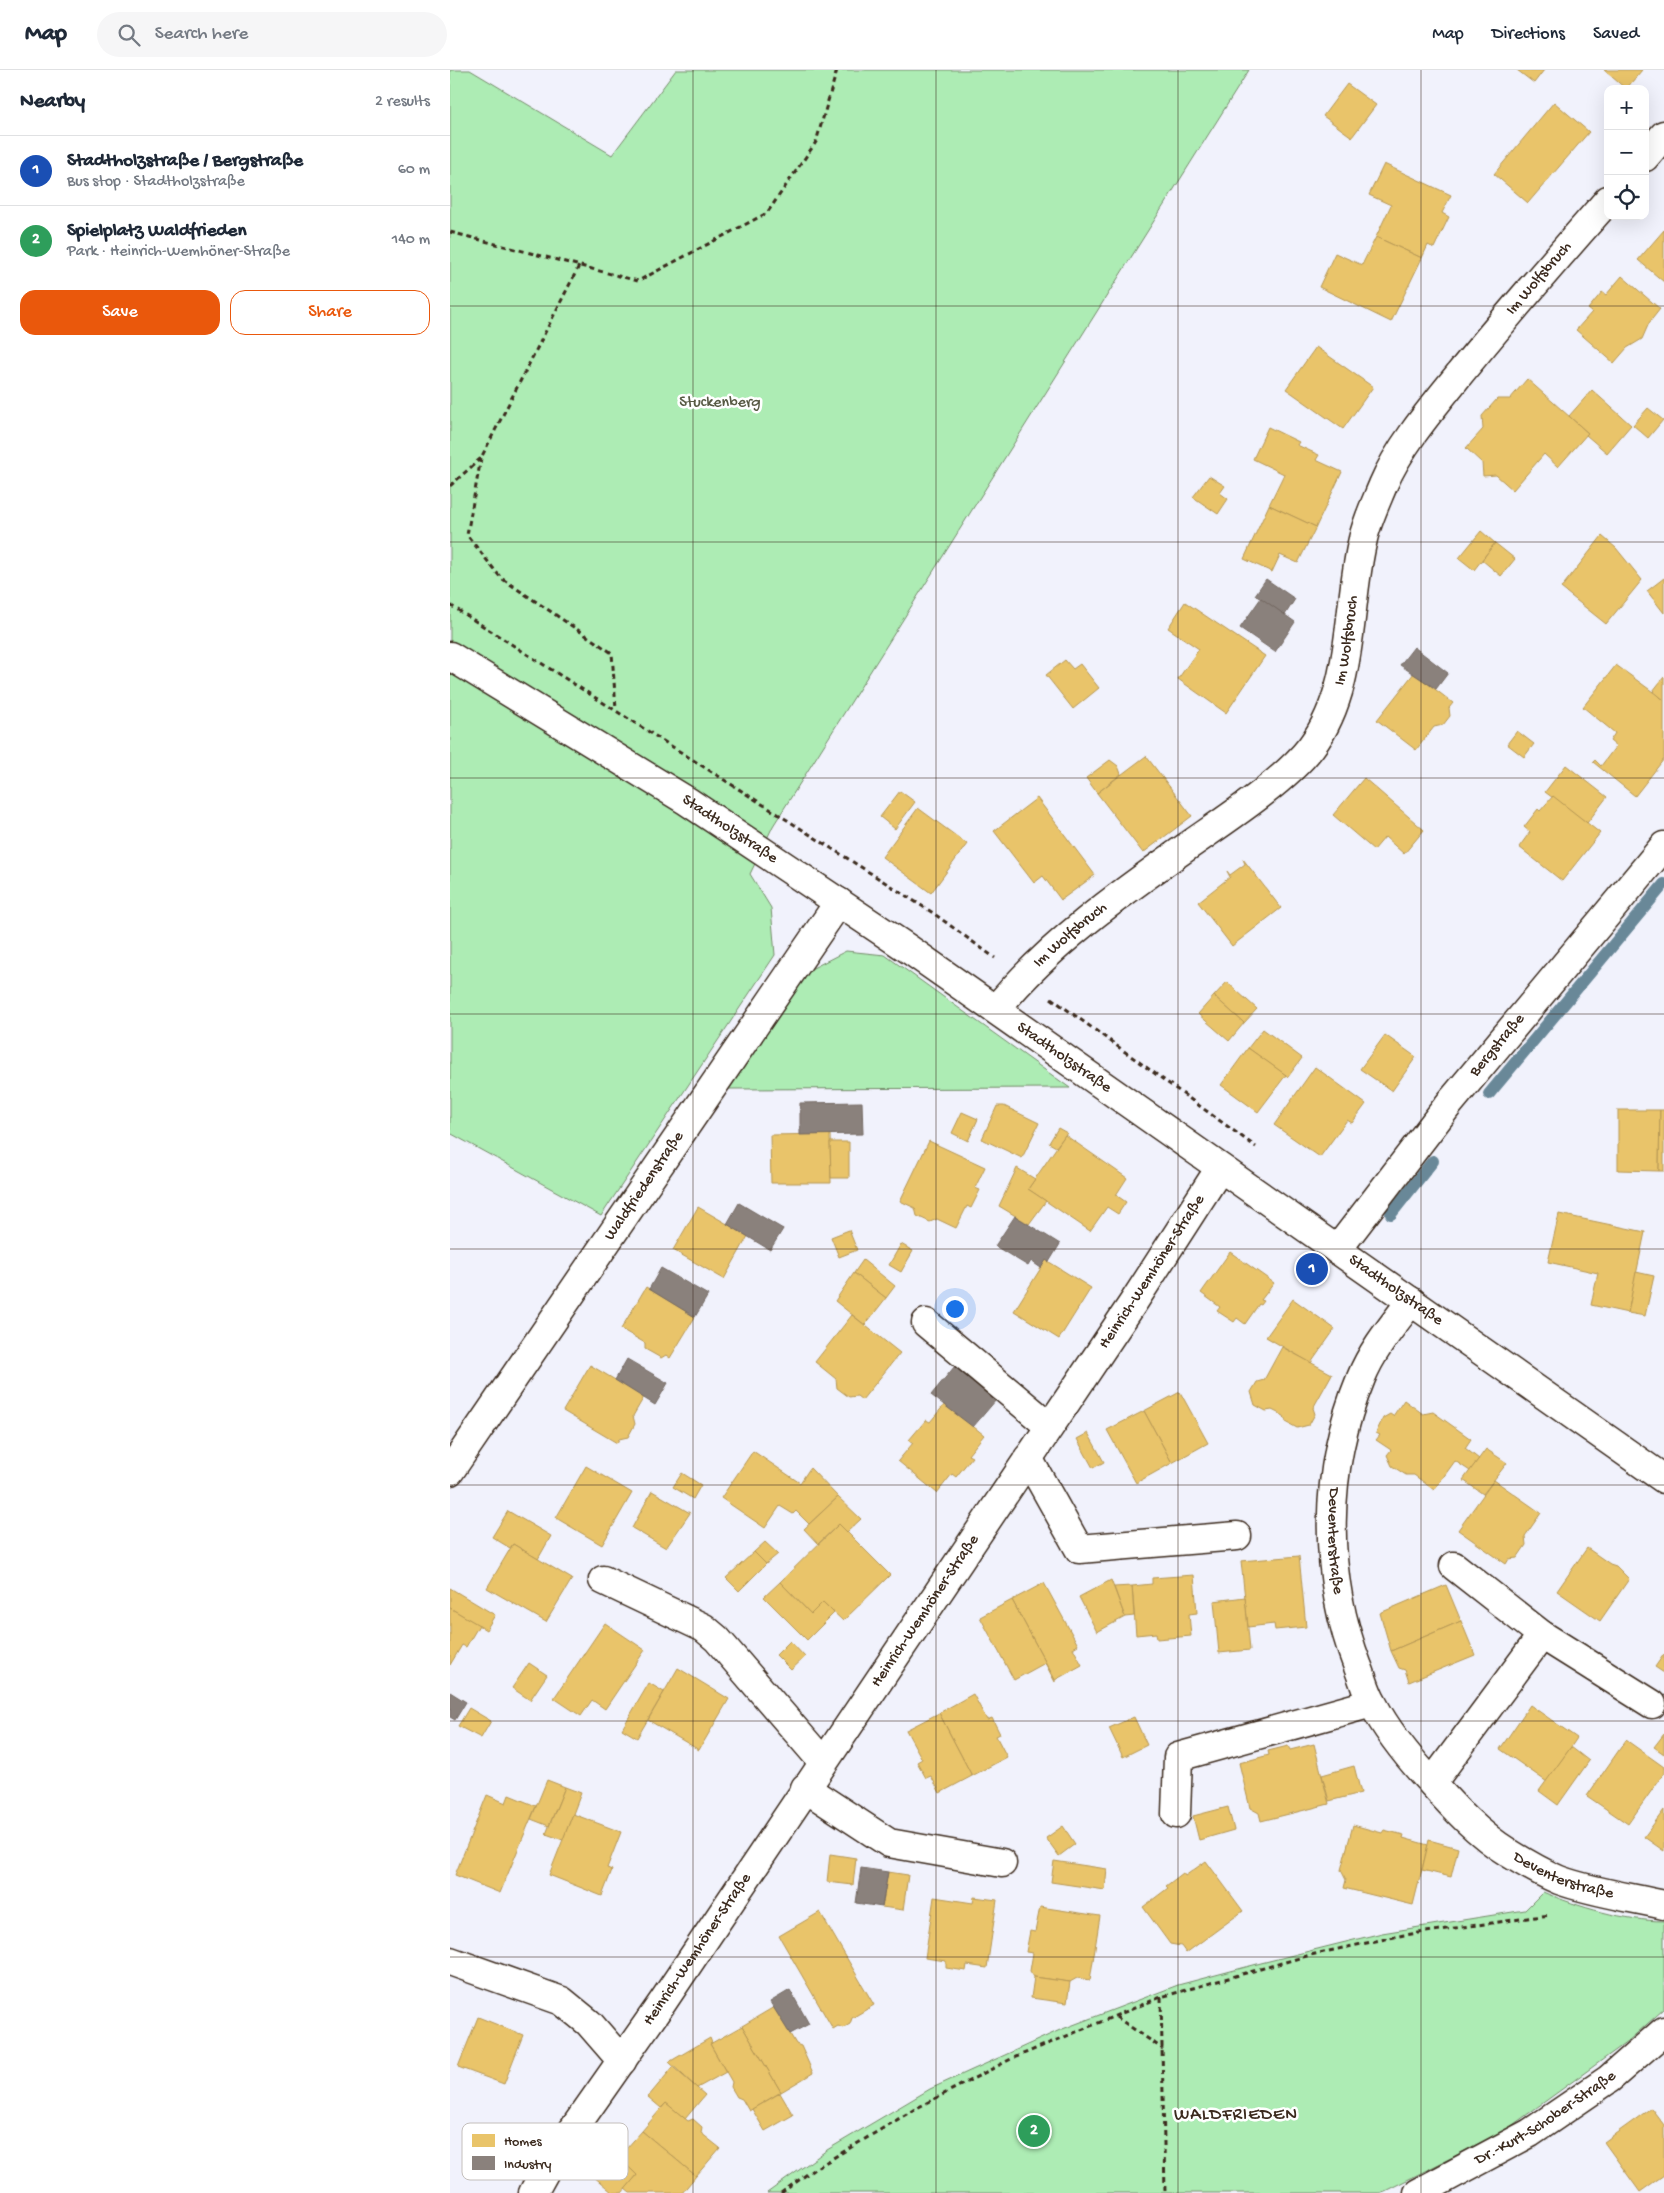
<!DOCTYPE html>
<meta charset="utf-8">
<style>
body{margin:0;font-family:"Gochi Hand",sans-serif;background:#f6f6f7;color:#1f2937}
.controls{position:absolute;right:15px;top:15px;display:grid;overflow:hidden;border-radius:10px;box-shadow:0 5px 20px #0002}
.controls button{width:45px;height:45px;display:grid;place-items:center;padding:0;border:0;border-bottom:1px solid #e0e1e3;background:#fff;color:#1f2937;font:25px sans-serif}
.you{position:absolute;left:504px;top:1238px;width:18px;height:18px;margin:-12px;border:4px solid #fff;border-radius:50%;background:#1a73e8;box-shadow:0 0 0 8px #1a73e833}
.badge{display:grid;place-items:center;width:32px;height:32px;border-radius:50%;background:#ea580c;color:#fff;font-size:16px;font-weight:700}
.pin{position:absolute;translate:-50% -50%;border:2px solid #fff;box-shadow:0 1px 5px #0006}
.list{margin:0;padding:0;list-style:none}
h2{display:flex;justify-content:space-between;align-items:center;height:65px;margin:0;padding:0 20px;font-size:21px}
h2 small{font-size:16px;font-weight:400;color:#747a83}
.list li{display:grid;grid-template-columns:32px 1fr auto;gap:15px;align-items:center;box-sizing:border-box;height:70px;padding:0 20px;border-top:1px solid #e0e1e3}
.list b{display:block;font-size:19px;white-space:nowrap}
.list p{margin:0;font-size:16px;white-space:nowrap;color:#747a83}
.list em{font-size:16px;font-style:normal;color:#747a83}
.actions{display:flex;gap:10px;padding:15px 20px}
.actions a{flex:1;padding:11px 0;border:1px solid #ea580c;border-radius:15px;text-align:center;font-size:18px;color:#ea580c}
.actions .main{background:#ea580c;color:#fff}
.icon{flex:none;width:28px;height:28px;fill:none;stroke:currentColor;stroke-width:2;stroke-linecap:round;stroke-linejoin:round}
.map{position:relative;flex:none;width:1214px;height:2123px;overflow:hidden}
header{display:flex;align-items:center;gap:30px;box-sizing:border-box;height:70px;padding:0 25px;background:#fff;border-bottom:1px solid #e0e1e3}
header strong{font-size:24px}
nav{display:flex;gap:28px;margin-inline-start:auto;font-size:18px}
.search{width:350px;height:45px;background:#f6f6f7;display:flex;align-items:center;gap:12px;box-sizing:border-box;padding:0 18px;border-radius:28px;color:#747a83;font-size:19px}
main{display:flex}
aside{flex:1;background:#fff}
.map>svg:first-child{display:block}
.green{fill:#adecb4;stroke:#748b69}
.homes{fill:#e9c46a;stroke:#b59653}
.industry{fill:#8a817c;stroke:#726760}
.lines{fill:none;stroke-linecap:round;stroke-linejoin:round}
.stream{stroke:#698898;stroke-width:12}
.minor-casing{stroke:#3b2a1e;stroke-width:31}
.tertiary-casing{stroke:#3b2a1e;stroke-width:31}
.path{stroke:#3b2a1e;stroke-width:3;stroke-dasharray:5 4;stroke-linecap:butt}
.minor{stroke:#fff;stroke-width:28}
.tertiary{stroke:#fff;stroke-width:28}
.grid{fill:none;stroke:#3b2a1e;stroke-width:1;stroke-opacity:0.55}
.labels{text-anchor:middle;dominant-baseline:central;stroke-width:5;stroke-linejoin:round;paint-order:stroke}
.street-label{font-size:16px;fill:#3b2a1e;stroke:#fff}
.park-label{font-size:16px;fill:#585a44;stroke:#fff}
.neighbourhood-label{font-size:18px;letter-spacing:1px;fill:#3b2a1e;stroke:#fff}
.key{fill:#fff;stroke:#c4bfbc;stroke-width:1}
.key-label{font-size:14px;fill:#3b2a1e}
</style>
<header>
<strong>Map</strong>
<div class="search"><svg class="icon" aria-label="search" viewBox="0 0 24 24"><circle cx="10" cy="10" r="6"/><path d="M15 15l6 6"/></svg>Search here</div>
<nav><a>Map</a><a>Directions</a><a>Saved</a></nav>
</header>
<main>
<aside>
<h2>Nearby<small>2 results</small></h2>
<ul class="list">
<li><span class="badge" style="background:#1a4fb4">1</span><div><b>Stadtholzstraße / Bergstraße</b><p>Bus stop · Stadtholzstraße</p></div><em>60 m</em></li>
<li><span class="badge" style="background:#2e9e5b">2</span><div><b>Spielplatz Waldfrieden</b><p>Park · Heinrich-Wemhöner-Straße</p></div><em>140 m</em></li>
</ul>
<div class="actions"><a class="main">Save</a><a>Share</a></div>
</aside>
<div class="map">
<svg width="1214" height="2123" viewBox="0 0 1214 2123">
<rect width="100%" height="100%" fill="#f1f2fc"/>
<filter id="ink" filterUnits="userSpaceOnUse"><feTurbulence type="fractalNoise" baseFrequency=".02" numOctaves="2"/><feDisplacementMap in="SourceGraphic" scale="10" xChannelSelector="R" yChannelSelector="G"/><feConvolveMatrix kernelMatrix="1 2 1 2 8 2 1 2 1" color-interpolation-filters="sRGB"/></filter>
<g filter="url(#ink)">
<g class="green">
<path d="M0,0H20L162,85L226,0H799L323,756L300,804L321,838L325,885L151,1146L0,1063Z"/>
<path d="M396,881L435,885L620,1018L277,1019L359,900Z"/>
<path d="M1093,1822C1128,1837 1176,1851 1214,1851V1939L1177,1972L1053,2062L935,2121L929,2123H317L377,2080L480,2019L610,1960L728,1915L811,1893L932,1863L1075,1840Z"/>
</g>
<g class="homes">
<path d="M1067,0H1094L1084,13Z"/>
<path d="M1154,0H1192L1176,19Z"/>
<path d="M897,14L926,35L902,67L873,46Z"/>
<path d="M1104,32L1139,62L1078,133L1044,104Z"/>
<path d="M934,94L1001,125L992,143L999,147L984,178L978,175L972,188L926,167L941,135L919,125Z"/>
<path d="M1214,160V212L1188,190Z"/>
<path d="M926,167L972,188L941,252L869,217L885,183L912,195Z"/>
<path d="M1172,206L1210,239L1199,253L1192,269L1177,278L1164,293L1126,260L1142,242L1138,239L1152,222L1156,225Z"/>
<path d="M866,277L923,317L893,359L836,319Z"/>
<path d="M1077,309L1138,363L1108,397L1094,384L1063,420L1046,405L1033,406L1032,393L1016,378L1033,359L1032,346L1047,329H1060Z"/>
<path d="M1142,320L1181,355L1157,383L1136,365L1138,363L1119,346Z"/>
<path d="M1198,338L1213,350L1198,368L1183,355Z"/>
<path d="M818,357L849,372L847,375L869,385L866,390L892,402L866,457L819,435L834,404L803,389Z"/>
<path d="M759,406L775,416L770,423L778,429L768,444L743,427Z"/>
<path d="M819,435L866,457L848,493L830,485L822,502L794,489Z"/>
<path d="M1031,461L1045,473L1024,500L1009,488Z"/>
<path d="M1152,466L1166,478L1192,510L1156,554L1111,518Z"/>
<path d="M1045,473L1065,489L1051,506L1032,490Z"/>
<path d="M1214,508V543L1197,521Z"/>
<path d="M735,532L815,586L776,643L728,609L749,579L718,558Z"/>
<path d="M615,590L623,599L630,594L649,618L623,639L596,605Z"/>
<path d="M1166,595L1214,630V689L1185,726L1143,692L1145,690L1151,696L1166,676L1160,671L1165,663L1133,637Z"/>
<path d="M964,603L1003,633L999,638L1000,646L993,655L984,657L966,680L927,650Z"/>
<path d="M1214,607V630L1203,621Z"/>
<path d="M1067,661L1084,674L1074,687L1057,674Z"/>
<path d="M696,686L742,746L693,783L647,723Z"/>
<path d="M660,690L668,696L671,704L647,723L636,708Z"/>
<path d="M1116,695L1157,727L1137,753L1095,722Z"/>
<path d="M914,708L974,760L954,784L935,767L924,780L883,745Z"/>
<path d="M450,721L465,732L445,759L430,747Z"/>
<path d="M1103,726L1150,763L1112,811L1069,777L1080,762L1074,757L1088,739L1090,741Z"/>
<path d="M587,728L645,805L611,830L593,806L584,813L544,761Z"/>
<path d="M468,738L517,774L481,823L432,787Z"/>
<path d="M793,789L831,838L782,876L748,832L780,807L777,801L780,805L795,794Z"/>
<path d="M777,912L807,939L794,953L764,926Z"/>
<path d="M764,926L794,953L779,971L748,944Z"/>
<path d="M813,959L852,988L838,1007L798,978Z"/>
<path d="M935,965L966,987L942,1021L910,999Z"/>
<path d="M798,978L836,1005L808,1042L771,1015Z"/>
<path d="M865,997L916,1034L902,1053L897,1050L870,1087L824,1055Z"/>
<path d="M547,1036H554L589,1053L572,1088L532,1069Z"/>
<path d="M1168,1040H1210L1209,1101L1168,1100Z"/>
<path d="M1210,1040H1214V1101H1209Z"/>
<path d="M512,1042L528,1049L518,1071L502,1063Z"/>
<path d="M608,1058L617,1063L606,1077L599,1073Z"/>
<path d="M380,1064L381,1113H321L320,1065Z"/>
<path d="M615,1065L677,1108L666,1125L676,1132L668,1144L657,1137L640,1161L578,1119Z"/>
<path d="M479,1071L535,1097L525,1118L530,1120L521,1138L517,1136L506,1158L487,1149L480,1152L467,1146L465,1138L450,1131Z"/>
<path d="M380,1072H399V1108H381Z"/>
<path d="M567,1098L585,1109L578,1119L596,1131L579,1154L549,1136Z"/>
<path d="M248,1137L298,1166L274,1209L223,1180Z"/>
<path d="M1109,1144L1195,1162L1178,1243L1141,1235L1148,1203L1098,1192Z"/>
<path d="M399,1160L407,1180L389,1187L381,1167Z"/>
<path d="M451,1174L463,1181L451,1202L439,1195Z"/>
<path d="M780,1182L824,1213L811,1230L814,1231L811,1235L809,1234L795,1254L787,1248L784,1252L767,1241L770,1237L751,1223Z"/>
<path d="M413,1190L445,1216L436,1228L404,1203Z"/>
<path d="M596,1190L641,1218L609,1269L564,1241Z"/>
<path d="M1186,1202L1204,1206L1195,1246L1178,1243Z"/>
<path d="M404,1203L436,1228L415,1255L385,1231Z"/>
<path d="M196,1217L245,1247L220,1288L216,1285L211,1288L195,1279V1273L171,1259Z"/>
<path d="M843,1229L885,1259L861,1293L816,1267Z"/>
<path d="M402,1245L450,1283L412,1330L407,1326L399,1327L387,1318L386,1309L365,1292Z"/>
<path d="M832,1277L882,1304L863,1338L865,1344L859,1355L847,1358L836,1352L834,1346L822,1340L816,1341L805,1335L801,1322L807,1312L814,1310Z"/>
<path d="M140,1295L194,1327L183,1346L185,1354L178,1367L169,1369L167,1373L113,1341Z"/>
<path d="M730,1322L758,1373L722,1393L694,1341Z"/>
<path d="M954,1330L973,1344L983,1342L1021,1369L1015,1378L1029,1389L1020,1401L1005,1391L984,1420L964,1405H956L942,1396L937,1385L941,1380L926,1370L930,1365L926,1363L933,1348L940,1344L943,1346Z"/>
<path d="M495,1334L534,1365L518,1385L522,1387L506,1407L502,1404L487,1423L448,1391L463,1373L459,1370L476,1350L480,1352Z"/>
<path d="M694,1341L722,1393L686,1413L657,1360Z"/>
<path d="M638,1363L654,1392L643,1398L627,1369Z"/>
<path d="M1036,1379L1057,1393L1033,1424L1013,1410Z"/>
<path d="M303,1381L350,1413L360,1398L388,1427L359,1454L346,1441L343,1444L330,1436L315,1458L271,1428Z"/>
<path d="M136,1396L182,1423L152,1475L106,1448Z"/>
<path d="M232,1403L251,1415L243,1429L223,1417Z"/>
<path d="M1044,1410L1091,1443L1075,1466L1076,1475L1067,1488L1059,1489L1056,1494L1008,1460Z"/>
<path d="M202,1421L240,1443L216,1478L182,1458Z"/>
<path d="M388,1427L411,1449L397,1462L389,1454L368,1474L354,1459Z"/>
<path d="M58,1441L101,1466L88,1489L63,1474L60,1478L42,1467Z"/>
<path d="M389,1454L440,1505L393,1551L373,1532L361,1544L330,1512Z"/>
<path d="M315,1472L328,1484L316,1494L304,1482Z"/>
<path d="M63,1474L122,1509L96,1552L37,1518Z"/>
<path d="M1137,1478L1160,1494L1166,1496L1179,1509L1150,1551L1107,1521Z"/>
<path d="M304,1482L316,1494L289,1521L276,1508Z"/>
<path d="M849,1486L856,1557L825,1560L824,1554L798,1557L791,1491Z"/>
<path d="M744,1505L747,1543L739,1544L741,1566L707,1569L706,1563L686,1565L682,1516L702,1514V1508Z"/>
<path d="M661,1510L675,1547L647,1562L629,1527Z"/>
<path d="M330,1512L361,1544L373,1532L384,1543L357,1570L314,1527Z"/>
<path d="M594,1513L628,1575L623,1578L632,1595L605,1610L562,1530Z"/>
<path d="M996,1515L1011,1551L941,1581L930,1543Z"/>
<path d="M682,1516L684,1546L675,1547L664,1517Z"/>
<path d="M0,1518L45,1545L36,1560L0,1538Z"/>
<path d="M795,1527L800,1580L769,1583L764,1531Z"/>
<path d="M562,1530L605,1610V1612L595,1593L564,1610L530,1547Z"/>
<path d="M0,1538L29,1555L16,1577L12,1575L0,1595Z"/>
<path d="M1011,1551L1025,1585L959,1612L955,1600L949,1598L941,1581Z"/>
<path d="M155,1553L195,1580L155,1639L142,1630L131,1646L104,1628Z"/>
<path d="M340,1571L355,1587L341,1600L326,1585Z"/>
<path d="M1214,1584V1603L1205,1597Z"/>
<path d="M79,1593L97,1605L80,1630L62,1618Z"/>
<path d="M228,1598L279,1629L249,1680L198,1650Z"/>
<path d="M199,1613L214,1622L187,1668L172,1659Z"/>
<path d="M523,1624L537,1650L542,1648L550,1664L546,1666L557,1687L522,1706L489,1643Z"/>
<path d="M1080,1635L1127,1668L1097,1712L1050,1679Z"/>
<path d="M19,1638L41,1651L31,1668L8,1656Z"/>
<path d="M489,1643L522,1706L490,1723L481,1706L476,1708L467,1692L472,1689L456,1660Z"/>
<path d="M684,1647L697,1675L673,1687L659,1658Z"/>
<path d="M1214,1664V1684L1204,1677Z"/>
<path d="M1176,1670L1214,1697V1703L1178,1754L1137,1726Z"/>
<path d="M864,1674L879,1734L811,1751L809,1743L800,1738L789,1693L819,1685L818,1681L838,1676L840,1680Z"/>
<path d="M1121,1677L1139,1691L1108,1735L1089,1721Z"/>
<path d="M904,1696L911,1723L879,1731L872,1705Z"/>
<path d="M97,1710L115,1717L99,1756L81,1749Z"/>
<path d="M115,1717L131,1723L113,1770L96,1764Z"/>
<path d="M37,1725L56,1733L59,1725L86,1736L50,1823L5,1805Z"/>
<path d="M778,1737L784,1760L749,1770L743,1746Z"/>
<path d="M1214,1740V1781L1194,1767Z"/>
<path d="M123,1744L171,1762L157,1798L162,1800L152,1826L99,1805Z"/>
<path d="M903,1755L932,1763L934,1760L954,1765L953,1768L978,1775L963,1835L894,1818L896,1810L891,1800Z"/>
<path d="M613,1756L625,1774L609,1786L596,1768Z"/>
<path d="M979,1770L1008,1778L1001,1807L972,1800Z"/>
<path d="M380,1784L406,1788L403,1815L377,1812Z"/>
<path d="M604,1791L657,1799L655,1820L601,1812Z"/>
<path d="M756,1791L793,1841L736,1883L731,1876L720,1874L693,1837L718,1818L716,1816L733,1803L735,1806Z"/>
<path d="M438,1802L458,1805L453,1840L432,1837Z"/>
<path d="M484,1827L523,1833L524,1827L547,1830L537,1898L517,1895L516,1901L496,1898V1891L475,1888Z"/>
<path d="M590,1837L650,1846L640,1910L627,1908L620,1912L584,1907L580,1901L583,1883L576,1882L580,1861L585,1862Z"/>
<path d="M370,1842L424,1935L402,1948L400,1954L393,1958L388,1956L383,1959L329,1866Z"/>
<path d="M584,1907L620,1912L617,1933L581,1928Z"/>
<path d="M324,1937L346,1974L351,1976L363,2003L331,2022L292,1956Z"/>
<path d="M28,1947L73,1965L54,2014L8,1997Z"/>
<path d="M292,1956L331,2022L299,2041L292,2029L287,2027L281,2017L282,2012L260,1974Z"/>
<path d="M260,1968L262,1973L260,1974L276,2002L247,2018L219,1992Z"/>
<path d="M223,1997L255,2025L235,2049L216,2033L211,2038L198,2027Z"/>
<path d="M330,2023L343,2045L315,2061L302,2039Z"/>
<path d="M216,2033L238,2051L243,2049L252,2057L251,2063L270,2078L246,2106L192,2061Z"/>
<path d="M1201,2038L1214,2055V2105L1190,2122L1154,2072Z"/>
<path d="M192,2061L246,2106L232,2123H180L175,2119L187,2105L168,2088Z"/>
<path d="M163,2082L187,2105L172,2123H163L143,2106Z"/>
</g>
<g class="industry">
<path d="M816,509L845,529L835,545L805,525Z"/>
<path d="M811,528L845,552L825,582L790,558Z"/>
<path d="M964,577L998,603L986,619L950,595Z"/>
<path d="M412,1032L413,1064L350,1065V1033Z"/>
<path d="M289,1133L333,1159L320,1180L277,1154Z"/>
<path d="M565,1146L610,1174L599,1192L596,1190L591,1198L581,1191L578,1196L545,1176Z"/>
<path d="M211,1198L258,1225L245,1247L199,1219Z"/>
<path d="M177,1289L218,1313L205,1335L165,1310Z"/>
<path d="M505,1296L546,1330L523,1357L481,1325Z"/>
<path d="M0,1622L16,1632L5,1650L0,1647Z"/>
<path d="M411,1798L438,1802L432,1837L406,1833Z"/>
<path d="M340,1920L359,1954L340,1964L320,1932Z"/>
</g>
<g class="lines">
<g class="stream">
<path d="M1039,1024L1214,814"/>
<path d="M941,1144L983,1091"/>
</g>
<defs>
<g id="minor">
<path d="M1195,87L1214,65"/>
<path id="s1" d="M546,939C598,875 671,823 738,776C775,750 834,712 861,677C906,617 896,538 913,469C917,451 926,432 933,415C949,377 982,338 1007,307C1056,246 1107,188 1158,130"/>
<path id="s2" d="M887,1180L999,1034L1214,776"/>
<path id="s3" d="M961,1231C943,1255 922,1280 911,1308C873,1400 872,1504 908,1597C913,1609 916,1623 923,1634C938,1663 958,1687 980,1711C1004,1738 1028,1764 1059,1783C1075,1793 1092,1803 1109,1810C1142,1822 1179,1827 1214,1835"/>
<path d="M476,1253L599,1356"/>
<path d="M578,1388L629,1479L787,1466"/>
<path id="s4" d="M0,1401L389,832"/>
<path d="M1004,1496L1092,1565L1202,1634"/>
<path d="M153,1510L254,1558L267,1569L373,1692"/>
<path d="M982,1713L1092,1565"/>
<path d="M355,1718L439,1773L552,1793"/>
<path d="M726,1744L728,1687L922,1633"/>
<path d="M0,1891L112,1931L139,1953L172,1991"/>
<path id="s5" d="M83,2123L99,2094L212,1933L683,1233L770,1098"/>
<path id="s6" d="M968,2123L1080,2063L1159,2009L1214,1961"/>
</g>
<g id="tertiary">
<path id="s7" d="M0,586L237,731L460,880L1214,1409"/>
</g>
</defs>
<use href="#minor" class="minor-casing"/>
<use href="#tertiary" class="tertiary-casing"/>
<g class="path">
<path d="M0,162L188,211L317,143L366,72L387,0"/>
<path d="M31,388L17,465L51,508L162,583L166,639"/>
<path d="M0,416L31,388L129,196"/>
<path d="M0,535L483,843L545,888"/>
<path d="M601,928L806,1077"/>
<path d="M711,1927L715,2123"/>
<path d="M666,1947L713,1979"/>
<path d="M331,2123L363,2100L465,2039L561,1989L711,1927L860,1885L954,1865L1100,1845"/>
</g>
<use href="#minor" class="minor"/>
<use href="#tertiary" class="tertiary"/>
</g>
</g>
<path class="grid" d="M243,0V2123M486,0V2123M728,0V2123M971,0V2123M0,236H1214M0,472H1214M0,708H1214M0,944H1214M0,1179H1214M0,1415H1214M0,1651H1214M0,1887H1214"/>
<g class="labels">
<g class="street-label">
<text stroke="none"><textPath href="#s1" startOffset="945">Im Wolfsbruch</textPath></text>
<text stroke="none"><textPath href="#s1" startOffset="525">Im Wolfsbruch</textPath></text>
<text stroke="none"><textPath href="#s7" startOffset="329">Stadtholzstraße</textPath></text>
<text stroke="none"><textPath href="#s1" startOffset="105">Im Wolfsbruch</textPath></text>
<text stroke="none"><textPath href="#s2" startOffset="260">Bergstraße</textPath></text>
<text stroke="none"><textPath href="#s7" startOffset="734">Stadtholzstraße</textPath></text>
<text stroke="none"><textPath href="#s4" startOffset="345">Waldfriedenstraße</textPath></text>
<text stroke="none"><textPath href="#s5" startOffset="1110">Heinrich-Wemhöner-Straße</textPath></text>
<text stroke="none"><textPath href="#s7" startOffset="1139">Stadtholzstraße</textPath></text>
<text stroke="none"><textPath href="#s3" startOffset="259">Deventerstraße</textPath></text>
<text stroke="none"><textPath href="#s5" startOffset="702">Heinrich-Wemhöner-Straße</textPath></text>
<text stroke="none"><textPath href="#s3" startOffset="691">Deventerstraße</textPath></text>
<text stroke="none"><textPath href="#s5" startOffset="294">Heinrich-Wemhöner-Straße</textPath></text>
<text stroke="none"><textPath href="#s6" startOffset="148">Dr.-Kurt-Schober-Straße</textPath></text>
</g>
<g class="park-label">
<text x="270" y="333">Stuckenberg</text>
</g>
<g class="neighbourhood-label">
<text x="786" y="2045">WALDFRIEDEN</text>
</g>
</g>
<rect x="12" y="2053" width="166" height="57" rx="8" class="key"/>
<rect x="22" y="2064" width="23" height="13" fill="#e9c46a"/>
<rect x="22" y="2086" width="23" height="14" fill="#8a817c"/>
<g class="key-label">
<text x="54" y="2075">Homes</text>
<text x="54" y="2098">Industry</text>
</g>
</svg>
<div class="controls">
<button>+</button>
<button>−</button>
<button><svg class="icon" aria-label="locate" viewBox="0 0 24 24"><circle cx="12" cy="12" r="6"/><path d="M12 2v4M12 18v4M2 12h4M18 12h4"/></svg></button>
</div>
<div class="you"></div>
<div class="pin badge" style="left:862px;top:1199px;background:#1a4fb4">1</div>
<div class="pin badge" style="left:584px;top:2061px;background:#2e9e5b">2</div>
</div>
</main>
